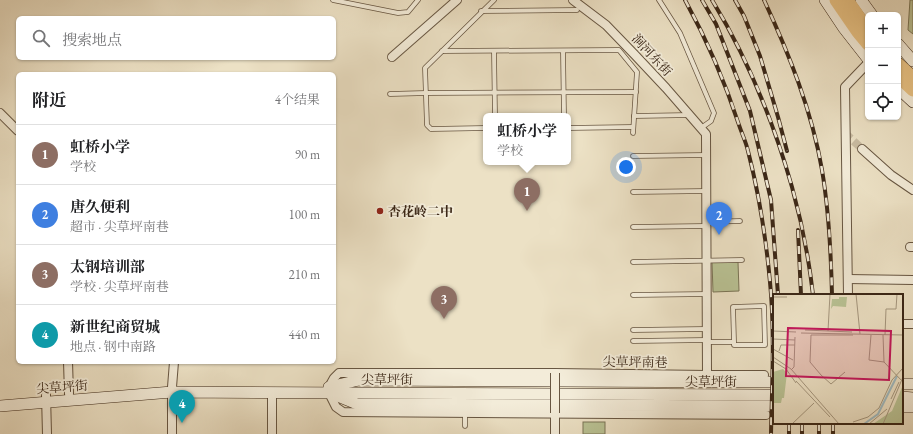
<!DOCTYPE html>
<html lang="zh">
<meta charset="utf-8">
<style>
body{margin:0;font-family:"EB Garamond","Noto Serif SC",serif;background:#f6f6f6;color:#202124}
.controls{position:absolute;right:12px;top:12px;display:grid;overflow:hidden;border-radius:6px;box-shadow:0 1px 3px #0004}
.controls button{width:36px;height:36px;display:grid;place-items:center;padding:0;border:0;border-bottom:1px solid #e0e0e0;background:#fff;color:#202124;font:20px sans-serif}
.you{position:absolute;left:626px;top:167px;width:14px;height:14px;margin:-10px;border:3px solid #fff;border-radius:50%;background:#1a73e8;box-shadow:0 0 0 6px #1a73e833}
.badge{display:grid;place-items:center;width:26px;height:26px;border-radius:50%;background:#8f2418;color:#fff;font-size:13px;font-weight:700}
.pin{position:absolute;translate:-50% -33px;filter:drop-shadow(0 1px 2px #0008)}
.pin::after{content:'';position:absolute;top:21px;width:14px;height:12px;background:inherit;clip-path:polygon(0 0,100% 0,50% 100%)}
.popup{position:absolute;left:483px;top:113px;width:88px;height:52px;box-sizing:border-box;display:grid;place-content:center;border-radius:6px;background:#fff;filter:drop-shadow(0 1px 3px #0005);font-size:13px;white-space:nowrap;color:#757577}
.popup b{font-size:15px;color:#202124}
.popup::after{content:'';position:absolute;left:50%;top:100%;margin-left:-8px;border:8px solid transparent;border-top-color:#fff}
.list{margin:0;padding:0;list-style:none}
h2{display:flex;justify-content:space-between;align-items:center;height:52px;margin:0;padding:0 16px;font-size:17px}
h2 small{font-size:13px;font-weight:400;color:#757577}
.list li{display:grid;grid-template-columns:26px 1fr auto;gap:12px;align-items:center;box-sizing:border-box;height:60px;padding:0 16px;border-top:1px solid #e0e0e0}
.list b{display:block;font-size:15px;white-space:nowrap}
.list p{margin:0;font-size:13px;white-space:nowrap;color:#757577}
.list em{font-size:13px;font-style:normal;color:#757577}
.icon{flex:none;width:22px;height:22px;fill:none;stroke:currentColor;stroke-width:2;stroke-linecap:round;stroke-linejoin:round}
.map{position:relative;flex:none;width:913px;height:434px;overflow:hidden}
.search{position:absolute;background:#fff;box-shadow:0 1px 3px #0004;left:16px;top:16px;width:320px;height:44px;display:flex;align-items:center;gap:10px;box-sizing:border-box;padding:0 14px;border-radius:6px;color:#757577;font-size:15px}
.panel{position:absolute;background:#fff;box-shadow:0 1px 3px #0004;left:16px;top:72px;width:320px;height:292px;border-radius:6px}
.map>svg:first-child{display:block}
.green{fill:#b9c294;stroke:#7a7456}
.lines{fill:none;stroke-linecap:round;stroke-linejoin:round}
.street-tunnel{stroke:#c9bca2;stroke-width:8;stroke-dasharray:8 4;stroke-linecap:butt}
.lane-casing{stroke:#675642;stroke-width:5.5}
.street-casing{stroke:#675642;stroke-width:10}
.secondary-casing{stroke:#3b2717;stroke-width:12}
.primary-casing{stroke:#3b2717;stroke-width:14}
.lane{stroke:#f3ecd9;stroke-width:4}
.street{stroke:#f3ecd9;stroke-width:8}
.secondary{stroke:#f3ecd9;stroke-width:11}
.primary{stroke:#e6c082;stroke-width:13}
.rail-casing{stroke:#3b2717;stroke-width:4}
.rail{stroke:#f3ecd9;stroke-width:2.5;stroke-dasharray:8;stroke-linecap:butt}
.street-bridge-casing{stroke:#675642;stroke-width:10;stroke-linecap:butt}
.street-bridge{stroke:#f3ecd9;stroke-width:8}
.poi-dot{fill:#8f2418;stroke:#f3ecd9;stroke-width:1.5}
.labels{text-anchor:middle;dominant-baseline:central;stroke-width:3.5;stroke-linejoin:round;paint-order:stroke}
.street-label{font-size:13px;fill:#3b2717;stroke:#f3ecd9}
.poi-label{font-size:13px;font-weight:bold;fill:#3b2717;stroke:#f3ecd9;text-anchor:start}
.inset-river{fill:none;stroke:#9fbac0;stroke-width:2}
.inset-road{fill:none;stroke:#a5977f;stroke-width:1}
.view{fill:#c2185b;fill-opacity:0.15;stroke:#c2185b;stroke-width:2}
.inset-edge{fill:none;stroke:#3b2717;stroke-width:2}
</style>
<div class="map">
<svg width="913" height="434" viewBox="0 0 913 434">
<rect width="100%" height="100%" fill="#ece1c5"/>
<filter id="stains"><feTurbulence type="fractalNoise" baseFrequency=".005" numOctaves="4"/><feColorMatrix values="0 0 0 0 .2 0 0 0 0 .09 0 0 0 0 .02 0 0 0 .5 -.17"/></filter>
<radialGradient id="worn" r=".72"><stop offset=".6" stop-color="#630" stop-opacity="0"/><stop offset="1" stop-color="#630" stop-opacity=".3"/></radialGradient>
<g class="green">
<path d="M910,0H913V34L908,30Z"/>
<path d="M712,262H738L739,291L713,292Z"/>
<rect x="583" y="422" width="22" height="12"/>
</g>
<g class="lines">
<path class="street-tunnel" d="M845,133L862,149"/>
<defs>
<g id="lane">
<path d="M333,0L398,13L408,12L418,0"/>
<path d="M659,0L680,33L714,113L711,121L701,128"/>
<path d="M481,11L577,10"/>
<path d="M442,51L619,50L637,72L633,133"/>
<path d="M494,51L495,116"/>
<path d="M563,51L564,116"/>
<path d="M390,94L426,93L636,92"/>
<path d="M634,116L690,115"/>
<path d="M486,128L431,129L427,125L425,68L494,0"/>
<path d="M568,128L633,127"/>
<path d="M633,156L706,155"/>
<path d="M633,192L706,191"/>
<path d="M706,222L740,221"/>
<path d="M633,227L706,226"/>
<path d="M633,262L742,260"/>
<path d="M633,295L707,294"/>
<path d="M633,330L706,329"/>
<path d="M633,341L707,340"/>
<path d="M707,342H734V345H765L764,306L733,307L734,342"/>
<path d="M465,413V426"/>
</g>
<g id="street">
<path d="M392,57L457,0"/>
<path d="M0,113L18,131"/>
<path d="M862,149L891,175L913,190"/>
<path d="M910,247H913"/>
<path d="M848,279L913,280"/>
<path d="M848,295L845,87L868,63"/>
<path d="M902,324H913"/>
<path d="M68,362L69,394"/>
<path d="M707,375H764"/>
<path d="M329,387L334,378L339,373H555L707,375L706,134L666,88L635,55L606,25L573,0"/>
<path d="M329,393L336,407L343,412L766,415"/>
<path d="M46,395L47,434"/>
<path d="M172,434V387L174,362"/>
<path d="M272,434V393"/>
<path d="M555,434V413"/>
</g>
<g id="secondary">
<path d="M825,0L843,27L868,59"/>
<path d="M861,0L872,15"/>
<path d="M898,44L913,61"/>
<path d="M898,88L913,102"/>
<path d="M902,384H913"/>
<path d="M329,387L359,380L774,382"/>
<path d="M335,395L357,404L774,406"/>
<path d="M902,397L913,398"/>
<path d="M0,406L172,392L774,395"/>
<path d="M902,407H913"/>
</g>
<g id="primary">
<path d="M836,0L858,32L868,44"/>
<path d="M847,0L868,30"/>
<path d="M898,64L913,78"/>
<path d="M898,76L913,90"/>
</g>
</defs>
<use href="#lane" class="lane-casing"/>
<use href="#street" class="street-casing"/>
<use href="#secondary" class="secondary-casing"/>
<use href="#primary" class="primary-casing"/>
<use href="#lane" class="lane"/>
<use href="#street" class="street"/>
<use href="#secondary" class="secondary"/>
<use href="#primary" class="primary"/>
<defs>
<g id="rail">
<path d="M685,0C707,40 725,82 739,125C742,134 746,142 748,151C759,194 766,238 770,282C775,333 772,384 771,434"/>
<path d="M702,0L716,24L750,111L771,200L778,295"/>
<path d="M712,0C748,59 773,120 792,187C802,223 809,259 813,295"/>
<path d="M735,0L744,16L760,56L778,117L787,151"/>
<path d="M764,0C789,54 812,111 822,170C829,211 831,253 832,295"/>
<path d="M798,230L801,295"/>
<path d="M789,423V434"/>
<path d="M802,423V434"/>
<path d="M819,423V434"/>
<path d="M833,423V434"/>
</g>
</defs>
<use href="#rail" class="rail-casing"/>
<use href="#rail" class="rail"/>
<defs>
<path id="street-bridge" d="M555,413V373"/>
</defs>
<use href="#street-bridge" class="street-bridge-casing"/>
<use href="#street-bridge" class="street-bridge"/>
</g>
<circle class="poi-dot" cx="380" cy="211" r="4"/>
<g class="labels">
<g class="street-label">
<text transform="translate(652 55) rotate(47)">涧河东街</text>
<text transform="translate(635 362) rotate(1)">尖草坪南巷</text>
<text x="387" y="379">尖草坪街</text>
<text x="711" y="381">尖草坪街</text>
<text transform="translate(62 387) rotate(-4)">尖草坪街</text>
</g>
<g class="poi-label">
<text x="388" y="211">杏花岭二中</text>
</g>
</g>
<g transform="translate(773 294)">
<rect width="130" height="130" fill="#ece1c5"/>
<path d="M66,3H74L73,13L60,12L58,15L59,5H66ZM10,75L14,79L11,104H9L8,109H0V78ZM130,91V130H100L119,117Z" fill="#b9c294"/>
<path class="inset-river" d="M91,130L105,120L124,82"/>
<path class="inset-road" d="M83,0L87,40M0,3H14M32,36L79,38M0,37L23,38M55,37L57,0M28,39L130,41M98,41L96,66L111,68L129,87M110,41L111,68M112,41L113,15H123L124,0M0,45L22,46M0,55L20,66M6,57L8,51H22M0,63L18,75L66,130M0,67L13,75L23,89M18,76L21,73L22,43M72,78L58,90L48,81L37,68L38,41H80M23,87L57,123M118,105L126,88M80,128L95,123L106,114L119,86L130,74M19,130L41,109M96,130L114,115M110,130L130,83"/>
<path class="view" d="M15,34L118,37L116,86L13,82Z"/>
<rect width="130" height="130" class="inset-edge"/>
</g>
<rect width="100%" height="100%" filter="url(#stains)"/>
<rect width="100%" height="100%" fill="url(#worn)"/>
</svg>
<div class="controls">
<button>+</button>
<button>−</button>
<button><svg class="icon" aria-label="locate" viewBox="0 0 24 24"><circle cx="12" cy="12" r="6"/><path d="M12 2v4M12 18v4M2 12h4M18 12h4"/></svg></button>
</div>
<div class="you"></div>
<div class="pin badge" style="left:527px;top:211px;background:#8d6e63">1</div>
<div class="popup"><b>虹桥小学</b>学校</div>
<div class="pin badge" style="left:719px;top:235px;background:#3f7fe0">2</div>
<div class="pin badge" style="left:444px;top:319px;background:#8d6e63">3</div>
<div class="pin badge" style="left:182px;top:423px;background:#0f9aa8">4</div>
<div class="search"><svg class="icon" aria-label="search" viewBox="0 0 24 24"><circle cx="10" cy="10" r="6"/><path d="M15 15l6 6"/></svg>搜索地点</div>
<section class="panel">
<h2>附近<small>4个结果</small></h2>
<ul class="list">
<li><span class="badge" style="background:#8d6e63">1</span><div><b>虹桥小学</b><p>学校</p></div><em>90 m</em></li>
<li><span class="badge" style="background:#3f7fe0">2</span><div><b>唐久便利</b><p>超市 · 尖草坪南巷</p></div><em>100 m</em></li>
<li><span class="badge" style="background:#8d6e63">3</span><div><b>太钢培训部</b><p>学校 · 尖草坪南巷</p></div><em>210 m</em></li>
<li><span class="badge" style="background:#0f9aa8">4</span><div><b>新世纪商贸城</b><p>地点 · 钢中南路</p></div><em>440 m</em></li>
</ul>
</section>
</div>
